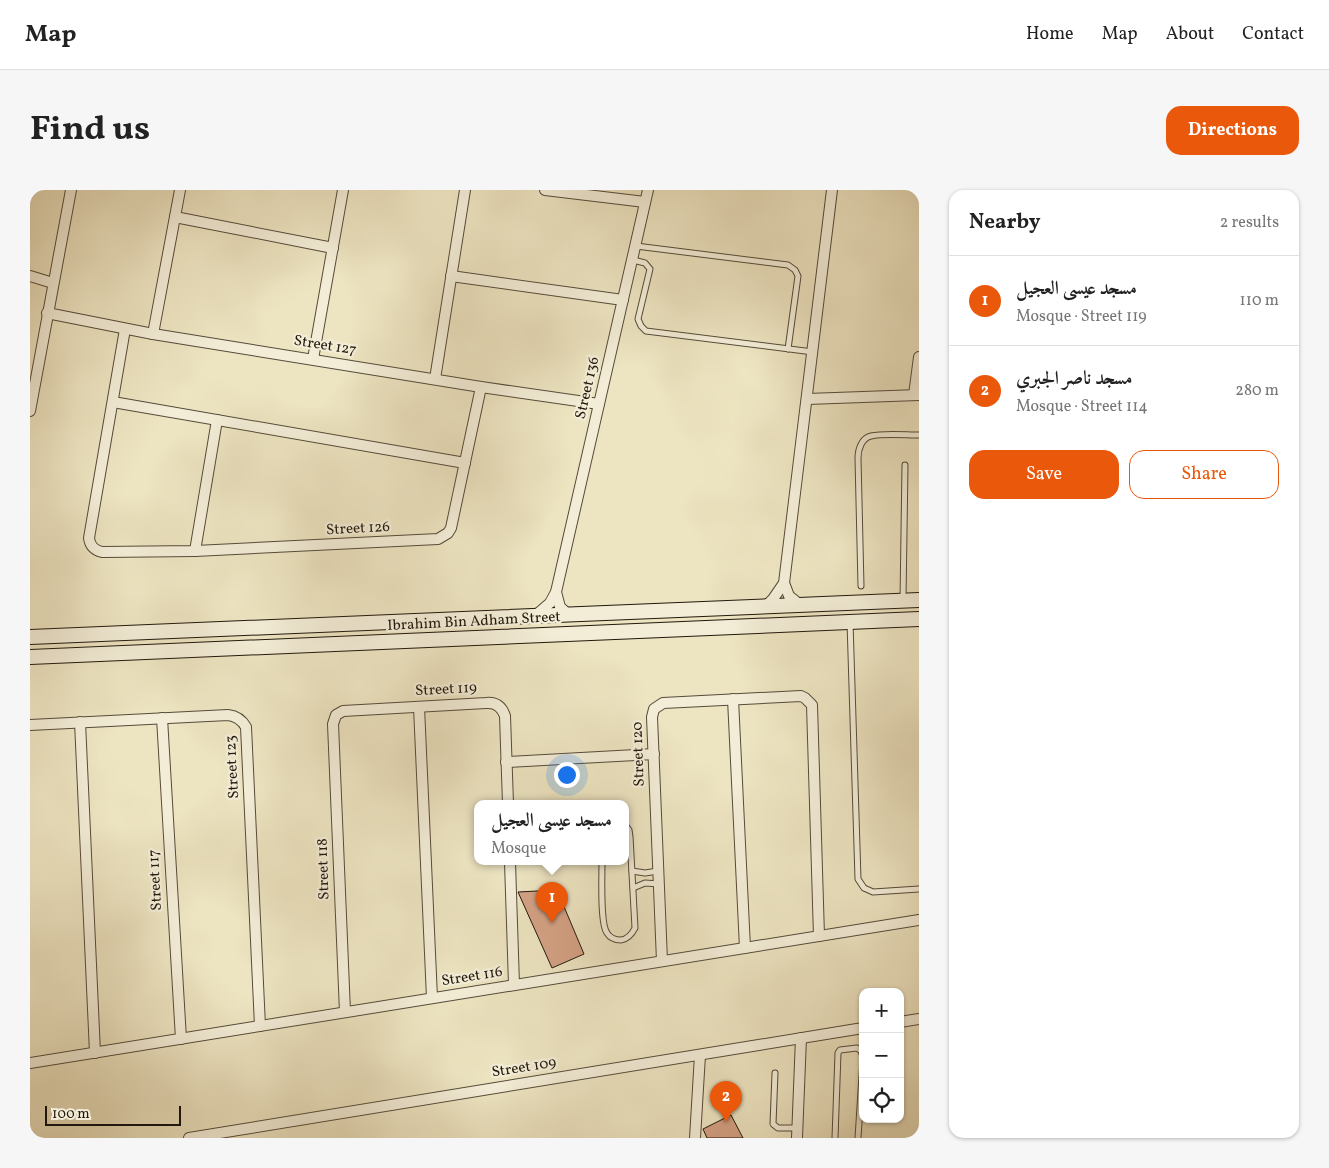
<!DOCTYPE html>
<meta charset="utf-8">
<style>
body{margin:0;font-family:Vollkorn,Amiri,serif;background:#f6f6f6;color:#222}
.controls{position:absolute;right:15px;bottom:15px;display:grid;overflow:hidden;border-radius:10px;box-shadow:0 1px 4px #0004}
.controls button{width:45px;height:45px;display:grid;place-items:center;padding:0;border:0;border-bottom:1px solid #e0e0e0;background:#fff;color:#222;font:25px sans-serif}
.scale{position:absolute;left:15px;bottom:12px;width:136px;box-sizing:border-box;padding-left:5px;border:2px solid #22180d;border-top:0;font-size:14px;line-height:18px;white-space:nowrap;color:#22180d;-webkit-text-stroke:4px #f3edd7;paint-order:stroke}
.you{position:absolute;left:536px;top:584px;width:18px;height:18px;margin:-12px;border:4px solid #fff;border-radius:50%;background:#1a73e8;box-shadow:0 0 0 8px #1a73e833}
.badge{display:grid;place-items:center;width:32px;height:32px;border-radius:50%;background:#ea580c;color:#fff;font-size:16px;font-weight:700}
.pin{position:absolute;translate:-50% -41px;filter:drop-shadow(0 1px 2px #0008)}
.pin::after{content:'';position:absolute;top:26px;width:18px;height:15px;background:inherit;clip-path:polygon(0 0,100% 0,50% 100%)}
.popup{position:absolute;left:444px;top:610px;width:155px;height:65px;box-sizing:border-box;display:grid;place-content:center;border-radius:10px;background:#fff;filter:drop-shadow(0 1px 4px #0005);font-size:16px;white-space:nowrap;color:#767676}
.popup b{font-size:19px;color:#222}
.popup::after{content:'';position:absolute;left:50%;top:100%;margin-left:-10px;border:10px solid transparent;border-top-color:#fff}
.list{margin:0;padding:0;list-style:none}
h2{display:flex;justify-content:space-between;align-items:center;height:65px;margin:0;padding:0 20px;font-size:21px}
h2 small{font-size:16px;font-weight:400;color:#767676}
.list li{display:grid;grid-template-columns:32px 1fr auto;gap:15px;align-items:center;box-sizing:border-box;height:90px;padding:0 20px;border-top:1px solid #e0e0e0}
.list b{display:block;font-size:19px;white-space:nowrap}
.list p{margin:0;font-size:16px;white-space:nowrap;color:#767676}
.list em{font-size:16px;font-style:normal;color:#767676}
.actions{display:flex;gap:10px;padding:15px 20px}
.actions a{flex:1;padding:11px 0;border:1px solid #ea580c;border-radius:15px;text-align:center;font-size:18px;color:#ea580c}
.actions .main{background:#ea580c;color:#fff}
.icon{flex:none;width:28px;height:28px;fill:none;stroke:currentColor;stroke-width:2;stroke-linecap:round;stroke-linejoin:round}
.map{position:relative;flex:none;width:889px;height:948px;overflow:hidden;border-radius:15px}
header{display:flex;align-items:center;gap:30px;box-sizing:border-box;height:70px;padding:0 25px;background:#fff;border-bottom:1px solid #e0e0e0}
header strong{font-size:24px}
nav{display:flex;gap:28px;margin-inline-start:auto;font-size:18px}
.intro{display:flex;align-items:center;justify-content:space-between;box-sizing:border-box;height:120px;padding:0 30px}
h1{margin:0;font-size:35px}
.button{padding:12px 22px;border-radius:15px;background:#ea580c;color:#fff;font-size:18px;font-weight:700}
main{display:flex;gap:30px;padding:0 30px}
aside{flex:1;background:#fff;border-radius:15px;box-shadow:0 1px 4px #0004}
.map>svg:first-child{display:block}
.building{fill:#d4a285;stroke:#22180d}
.lines{fill:none;stroke-linecap:round;stroke-linejoin:round}
.lane-casing{stroke:#554b3a;stroke-width:7}
.street-casing{stroke:#554b3a;stroke-width:12}
.secondary-casing{stroke:#22180d;stroke-width:16}
.lane{stroke:#f3edd7;stroke-width:5}
.street{stroke:#f3edd7;stroke-width:10}
.secondary{stroke:#f3edd7;stroke-width:14}
.labels{text-anchor:middle;dominant-baseline:central;stroke-width:4.5;stroke-linejoin:round;paint-order:stroke}
.street-label{font-size:15px;fill:#22180d;stroke:#f3edd7}
</style>
<header>
<strong>Map</strong>
<nav><a>Home</a><a>Map</a><a>About</a><a>Contact</a></nav>
</header>
<div class="intro"><h1>Find us</h1><a class="button">Directions</a></div>
<main>
<div class="map">
<svg width="889" height="948" viewBox="0 0 889 948">
<rect width="100%" height="100%" fill="#ede4c1"/>
<filter id="stains"><feTurbulence type="fractalNoise" baseFrequency=".004" numOctaves="4"/><feColorMatrix values="0 0 0 0 .2 0 0 0 0 .09 0 0 0 0 .02 0 0 0 .5 -.17"/></filter>
<radialGradient id="worn" r=".72"><stop offset=".6" stop-color="#630" stop-opacity="0"/><stop offset="1" stop-color="#630" stop-opacity=".3"/></radialGradient>
<g class="building">
<path d="M527,700L554,764L522,778L488,702Z"/>
<path d="M701,925L713,948H677L673,939Z"/>
</g>
<g class="lines">
<defs>
<g id="lane">
<path d="M606,56L758,75L765,80L768,86L758,159"/>
<path d="M603,70L615,73L620,79L608,129L611,136L616,141L783,162"/>
<path d="M831,396L828,268C828,259 832,248 841,246C853,243 876,245 889,245"/>
<path d="M873,410L875,275"/>
<path d="M820,432L828,689L834,698L843,702L889,699"/>
<path d="M572,672C572,686 570,734 577,743C580,748 585,750 591,750C598,749 602,744 605,738L600,647L599,640L596,636"/>
<path d="M602,681L615,683L628,681"/>
<path d="M603,698L615,693L629,694"/>
<path d="M745,883L743,934L748,938H767"/>
<path d="M805,948L808,863L810,860L827,858L831,861L833,867"/>
<path d="M828,948L833,870"/>
</g>
<g id="street">
<path d="M515,0L615,12"/>
<path d="M145,27L303,58"/>
<path d="M0,86L23,93"/>
<path d="M421,86L593,110"/>
<path d="M17,123L123,144L451,197L569,214"/>
<path d="M95,139L59,348C60,356 64,360 72,362L165,361L408,349L418,343L421,338L451,197"/>
<path d="M123,144L150,0"/>
<path d="M283,169L313,0"/>
<path d="M405,189L435,0"/>
<path d="M884,205L889,167"/>
<path d="M777,209L889,205"/>
<path d="M83,212L435,273"/>
<path d="M0,221L41,0"/>
<path d="M165,361L187,230"/>
<path d="M754,393L759,406L769,414"/>
<path d="M526,402L530,417L538,424"/>
<path d="M736,416L743,409L754,393L802,0"/>
<path d="M506,425L520,413L526,402L618,0"/>
<path d="M703,509L715,758"/>
<path d="M389,517L402,808"/>
<path d="M132,528L151,849"/>
<path d="M50,532L65,863"/>
<path d="M0,535L198,525C207,526 212,530 216,537L230,836"/>
<path d="M476,572L624,564"/>
<path d="M480,672L484,795"/>
<path d="M632,771L622,527L624,519L633,513L771,506L775,508L782,515L789,746"/>
<path d="M315,822L303,534L306,525L313,521L456,513C466,512 472,517 475,526L478,614"/>
<path d="M870,832L889,829"/>
<path d="M0,873L889,730"/>
<path d="M159,948L833,838"/>
<path d="M665,948L670,865"/>
<path d="M767,948L771,848"/>
</g>
<g id="secondary">
<path d="M0,447L889,410"/>
<path d="M0,467L889,429"/>
</g>
</defs>
<use href="#lane" class="lane-casing"/>
<use href="#street" class="street-casing"/>
<use href="#secondary" class="secondary-casing"/>
<use href="#lane" class="lane"/>
<use href="#street" class="street"/>
<use href="#secondary" class="secondary"/>
</g>
<g class="labels">
<g class="street-label">
<text transform="translate(295 156) rotate(9)">Street 127</text>
<text transform="translate(558 198) rotate(-77)">Street 136</text>
<text transform="translate(328 339) rotate(-3)">Street 126</text>
<text transform="translate(444 432) rotate(-3)">Ibrahim Bin Adham Street</text>
<text transform="translate(416 500) rotate(-3)">Street 119</text>
<text transform="translate(609 564) rotate(-92)">Street 120</text>
<text transform="translate(203 577) rotate(-93)">Street 123</text>
<text transform="translate(294 679) rotate(-92)">Street 118</text>
<text transform="translate(126 690) rotate(-93)">Street 117</text>
<text transform="translate(442 787) rotate(-9)">Street 116</text>
<text transform="translate(494 878) rotate(-9)">Street 109</text>
</g>
</g>
<rect width="100%" height="100%" filter="url(#stains)"/>
<rect width="100%" height="100%" fill="url(#worn)"/>
</svg>
<div class="controls">
<button>+</button>
<button>−</button>
<button><svg class="icon" aria-label="locate" viewBox="0 0 24 24"><circle cx="12" cy="12" r="6"/><path d="M12 2v4M12 18v4M2 12h4M18 12h4"/></svg></button>
</div>
<div class="scale">100 m</div>
<div class="you"></div>
<div class="pin badge" style="left:522px;top:733px">1</div>
<div class="popup"><b>مسجد عيسى العجيل</b>Mosque</div>
<div class="pin badge" style="left:696px;top:932px">2</div>
</div>
<aside>
<h2>Nearby<small>2 results</small></h2>
<ul class="list">
<li><span class="badge">1</span><div><b>مسجد عيسى العجيل</b><p>Mosque · Street 119</p></div><em>110 m</em></li>
<li><span class="badge">2</span><div><b>مسجد ناصر الجبري</b><p>Mosque · Street 114</p></div><em>280 m</em></li>
</ul>
<div class="actions"><a class="main">Save</a><a>Share</a></div>
</aside>
</main>
